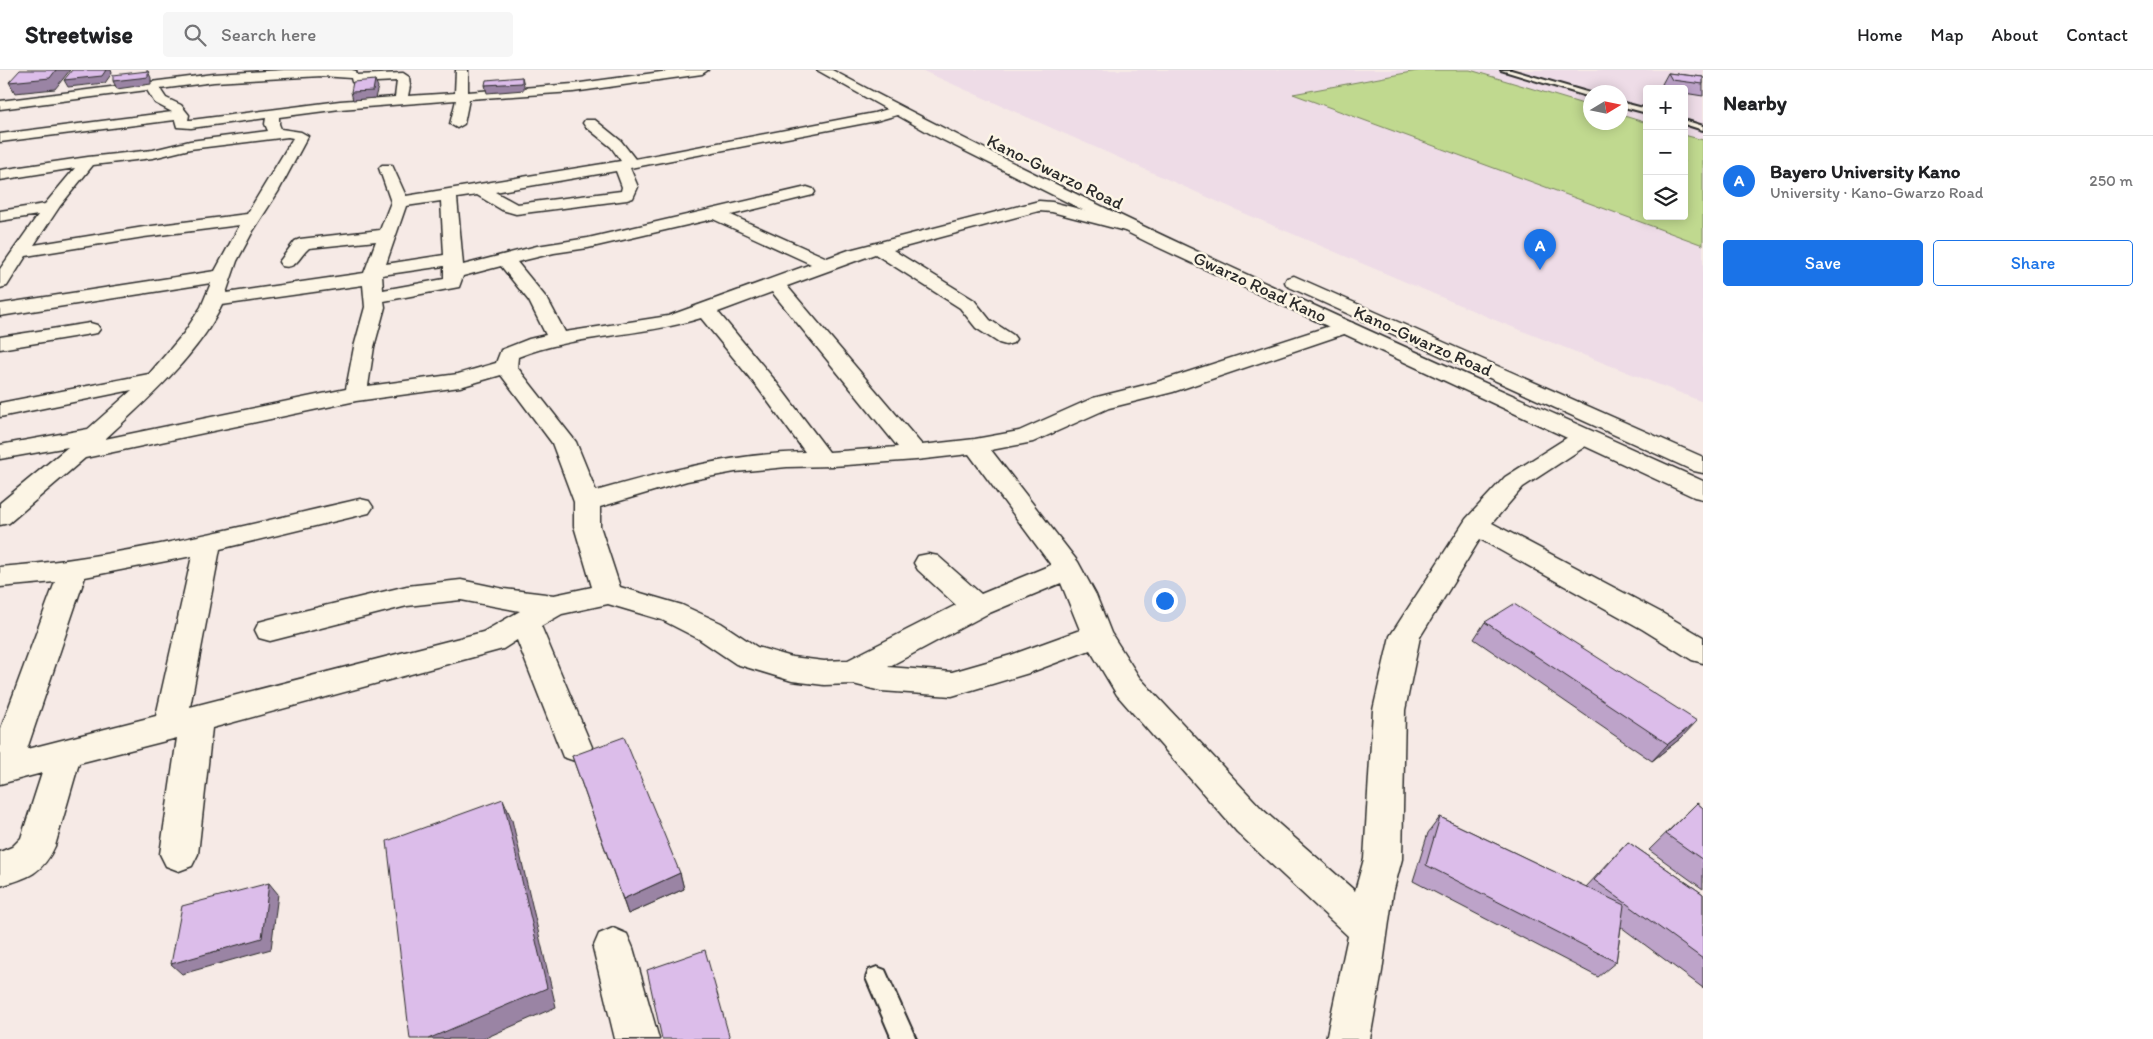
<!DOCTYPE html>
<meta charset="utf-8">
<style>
body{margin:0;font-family:Itim,sans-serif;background:#f6f6f6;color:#202124}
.controls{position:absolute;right:15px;top:15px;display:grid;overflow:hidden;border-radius:5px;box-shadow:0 2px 12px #0003}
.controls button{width:45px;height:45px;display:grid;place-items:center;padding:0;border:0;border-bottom:1px solid #e0e0e0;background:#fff;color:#202124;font:25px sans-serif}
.compass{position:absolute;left:1583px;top:15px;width:45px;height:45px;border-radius:50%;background:#fff;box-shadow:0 2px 12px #0003;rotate:80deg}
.you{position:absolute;left:1164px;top:530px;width:18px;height:18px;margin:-12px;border:4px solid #fff;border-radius:50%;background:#1a73e8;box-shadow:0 0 0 8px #1a73e833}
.badge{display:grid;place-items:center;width:32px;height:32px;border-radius:50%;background:#1a73e8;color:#fff;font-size:16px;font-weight:700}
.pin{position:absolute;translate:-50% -41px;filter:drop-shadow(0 1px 2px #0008)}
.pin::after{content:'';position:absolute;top:26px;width:18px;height:15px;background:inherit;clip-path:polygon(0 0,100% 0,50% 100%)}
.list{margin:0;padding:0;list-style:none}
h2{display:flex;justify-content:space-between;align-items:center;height:65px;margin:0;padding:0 20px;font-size:21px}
h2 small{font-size:16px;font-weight:400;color:#757577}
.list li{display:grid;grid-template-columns:32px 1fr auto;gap:15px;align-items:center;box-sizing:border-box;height:90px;padding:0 20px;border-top:1px solid #e0e0e0}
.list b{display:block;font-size:19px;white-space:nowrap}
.list p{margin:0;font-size:16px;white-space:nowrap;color:#757577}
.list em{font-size:16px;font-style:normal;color:#757577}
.actions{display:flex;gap:10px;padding:15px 20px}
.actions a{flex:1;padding:11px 0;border:1px solid #1a73e8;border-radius:5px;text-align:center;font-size:18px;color:#1a73e8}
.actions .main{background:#1a73e8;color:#fff}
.icon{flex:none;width:28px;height:28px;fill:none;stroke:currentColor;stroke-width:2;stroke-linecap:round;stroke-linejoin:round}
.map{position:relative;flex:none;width:1703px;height:969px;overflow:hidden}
header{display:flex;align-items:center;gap:30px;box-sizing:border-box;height:70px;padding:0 25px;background:#fff;border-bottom:1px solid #e0e0e0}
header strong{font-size:24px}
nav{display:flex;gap:28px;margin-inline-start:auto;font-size:18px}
.search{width:350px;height:45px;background:#f6f6f6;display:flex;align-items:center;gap:12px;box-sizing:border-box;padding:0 18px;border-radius:5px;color:#757577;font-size:19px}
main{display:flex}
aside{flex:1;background:#fff}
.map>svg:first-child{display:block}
.built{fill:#eedce7;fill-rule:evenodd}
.green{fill:#c0d98f;stroke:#76825d}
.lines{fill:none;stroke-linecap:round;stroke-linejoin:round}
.lane-casing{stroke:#2b2b2b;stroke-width:4}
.street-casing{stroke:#2b2b2b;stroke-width:3}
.primary-casing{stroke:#2b2b2b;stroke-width:3}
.lane{fill:#fcf5e5;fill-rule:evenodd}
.street{fill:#fcf5e5;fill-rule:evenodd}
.primary{fill:#fcf5e5;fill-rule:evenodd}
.wall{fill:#bda3c9;stroke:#2b2b2b}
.shaded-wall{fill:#9a84a4;stroke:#2b2b2b}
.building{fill:#dcbdea;stroke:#2b2b2b}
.labels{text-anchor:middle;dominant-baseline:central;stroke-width:5;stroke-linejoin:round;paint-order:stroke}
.far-street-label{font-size:18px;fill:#2b2b2b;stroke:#fcf5e5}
</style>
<header>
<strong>Streetwise</strong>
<div class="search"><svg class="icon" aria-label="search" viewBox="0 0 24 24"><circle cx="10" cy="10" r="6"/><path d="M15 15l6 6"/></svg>Search here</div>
<nav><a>Home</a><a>Map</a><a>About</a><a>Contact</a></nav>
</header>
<main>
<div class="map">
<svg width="1703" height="969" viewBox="0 0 1703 969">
<rect width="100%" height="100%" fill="#f6eae6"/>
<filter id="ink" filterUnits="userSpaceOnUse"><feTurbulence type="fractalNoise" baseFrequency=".02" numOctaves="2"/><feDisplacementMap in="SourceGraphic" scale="10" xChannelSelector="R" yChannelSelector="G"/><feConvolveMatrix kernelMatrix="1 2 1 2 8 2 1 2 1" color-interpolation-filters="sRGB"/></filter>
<g filter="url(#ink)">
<path class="built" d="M921,0H1703V332L1502,253L1239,141ZM1647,19H1684V146H1647ZM1590,22H1620V52H1590Z"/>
<path class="green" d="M1422,0H1470L1590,36V52H1620L1621,45L1647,53V146H1684V65L1703,70V175L1293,24Z"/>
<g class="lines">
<defs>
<g id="lane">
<path d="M1501,0H1511L1590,23V27Z"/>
<path d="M1620,32L1647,39V43L1620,36Z"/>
<path d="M1684,50L1703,56V60L1684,54Z"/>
<path d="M877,897L885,900L916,969H892L866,908L869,900Z"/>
</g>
<g id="street">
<path d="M284,0H352L356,1L357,5L403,3L409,7L410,16L408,26L455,23L456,0H468V22L573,14L676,0H708L702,4L573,22L469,29L464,54L457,58L450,54L456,30L340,39L279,47V54L281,59L301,62L308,66L278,122L253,161L237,191L226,223L364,203L376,171L309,178C299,186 297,200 282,196L279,192L295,171L300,169L380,160L391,132L379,98L382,95H392L406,126L621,91L611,77L585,56L583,53L585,50H595L621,71L635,89L874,43L899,36L906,40L904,43L876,51L630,98L638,117L633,128L627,130L516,144L502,140L477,125L457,128L463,195L537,176L588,168L807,117L813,119L815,122L813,125L731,145L827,188L849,180L1039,131L1052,132L1135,153L1137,157L1135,161L1129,162L1052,142L1039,141L893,180L974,230L990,250L1013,265L1016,269L1013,273L1006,275L999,273L976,258L960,238L875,184L787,216L922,375L975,369L1019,361L1093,328L1157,312L1339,253L1346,251L1353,253L1356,257L1353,261L1173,322L1109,338L1033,372L991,380L1078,492L1096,525L1111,563L1139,607L1263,740L1355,821L1364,789L1373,640L1390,566L1466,449L1505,407L1576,362L1584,360L1592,362L1596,367L1592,372L1523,417L1492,453L1662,543L1703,567V593L1692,590L1642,559L1480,469L1420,567L1405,640L1402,789L1393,823L1382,901L1370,969H1326L1348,866L1237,762L1117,625L1090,580L1029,603L952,626L881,621L853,614L824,615L792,611L736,594L699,569L662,550L608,534L562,544L541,556L592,677L587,687L575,691L563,687L517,570L503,579L492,582L212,658L198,784L192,796L179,801L166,796L160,784L177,668L79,693L55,776C43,803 28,808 0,816V782L12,777L21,768L42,703L0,714V661L55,512L0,517V497C122,488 241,456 360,429L369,431L373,437L369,443L220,479L190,637L483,562L520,541L461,530L407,536L270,571L259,568L255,560L259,552L270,549L407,516L461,510L504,519L554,525L592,517L574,456V432L552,373L501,305L460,317L356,331L85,388L9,453L0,455V433L68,377L0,389V375L88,359L132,320L0,347V333L149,304L184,263L201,237L211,213L0,246V234L215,201L240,155L144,167L26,186L7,216L0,218V199L38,145L0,151V141L45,134L75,98L0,110V100L88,87L153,80L190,71L268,61L265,54L266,48L191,58L177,57L175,50L0,72V64L172,42L155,33L147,20L0,39V31L214,4ZM322,6L351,8L352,12L356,13L397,11L395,27L340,31L191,50H188L189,45L181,35L166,28L160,19L214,12ZM288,67L293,68L247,144L144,157L34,175L60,136L93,95L153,88L190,79ZM616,101L622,117L621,121L517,134L495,122ZM441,131L444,185L386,194L406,136ZM713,149L811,194L668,246L565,262L548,230L517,192L554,183L588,178ZM444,196V209L383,220L382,205ZM501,196L529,231L546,265L529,269L501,280L496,293L458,304L368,316L374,277L385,237L384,231L459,217L463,206ZM363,215L365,237L354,277L346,319L105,369C145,332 199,284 222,235ZM772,222L898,377L829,382L773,308L718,242ZM701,248L758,318L805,382C730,384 667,401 596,421L576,372L517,297L518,287C576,264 641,267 701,248ZM969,384L1051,495L981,524L938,486L928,484L918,486L914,493L918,500L956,535L848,590L824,591L792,587L757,577L721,553L682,535L620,517L600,456V437L687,411L735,402L787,397L833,396L916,390ZM192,486L156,646L27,679L85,507ZM1061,513L1080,560L1011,585L952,602L888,597L987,544Z"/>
<path d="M90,253L97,255L100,259L97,263L0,279V267Z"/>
<path d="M613,858L627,864L633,878L659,969H615L593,878L599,864Z"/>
</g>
<g id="primary">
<path d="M817,0H832C1115,151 1411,279 1703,411V429L1694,427L1149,173L931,64Z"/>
<path d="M1294,206L1703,387V403L1694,401L1287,216L1285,212L1287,208Z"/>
</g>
</defs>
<use href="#lane" class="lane-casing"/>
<use href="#street" class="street-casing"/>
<use href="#primary" class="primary-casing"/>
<use href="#lane" class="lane"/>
<use href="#street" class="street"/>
<use href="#primary" class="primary"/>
</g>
<g class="wall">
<path d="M1668,3L1703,7V26L1684,23V19H1665L1662,14Z"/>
<path d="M1485,552L1681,668L1652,691L1474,569Z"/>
<path d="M572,686L680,803L684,819L628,844Z"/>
<path d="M1697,733L1703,738V819L1649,780Z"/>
<path d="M1440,747L1586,817L1612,789L1628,772L1703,824V918L1621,857L1616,892L1598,907L1413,811L1428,763Z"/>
</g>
<g class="shaded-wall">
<path d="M56,0H70L55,19L15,23L9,12Z"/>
<path d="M106,0H111L112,3L105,13L68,17L64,10Z"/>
<path d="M148,1L151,8V14L117,19L113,11Z"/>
<path d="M522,7L524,15V20L487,23L485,15Z"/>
<path d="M375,10L378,17L375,28L353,30L351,22Z"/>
<path d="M1697,651L1681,668L1652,691L1668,674Z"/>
<path d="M503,729L512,750L556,937L483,969H428Z"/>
<path d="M680,803L684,819L628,844L623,829Z"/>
<path d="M269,813L278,824L271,879L182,904L171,894Z"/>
</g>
<g class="building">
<path d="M20,0H56L50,8L9,12Z"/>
<path d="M72,0H106L102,6L64,10Z"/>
<path d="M148,1V7L113,11V5Z"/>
<path d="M1668,3L1703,7V14L1672,10Z"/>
<path d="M522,7V13L485,15L486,10Z"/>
<path d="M375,10L373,21L351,22L353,12Z"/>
<path d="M1514,534L1697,651L1668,674L1485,552Z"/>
<path d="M624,667L680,803L623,829L572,686Z"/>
<path d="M503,729L547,918L428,969H410L387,771Z"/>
<path d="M1697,733L1703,738V790L1666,764Z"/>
<path d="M1440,747L1624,835L1616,892L1426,795Z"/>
<path d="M1628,772L1703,824V889L1594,810Z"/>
<path d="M269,813L262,868L171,894L182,836Z"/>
<path d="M705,880L730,969H662L647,900Z"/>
</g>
</g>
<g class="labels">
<g class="far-street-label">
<text transform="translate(1055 102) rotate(26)">Kano-Gwarzo Road</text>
<text transform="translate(1260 217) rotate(25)">Gwarzo Road Kano</text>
<text transform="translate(1423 271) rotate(24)">Kano-Gwarzo Road</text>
</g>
</g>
</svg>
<div class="controls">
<button>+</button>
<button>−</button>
<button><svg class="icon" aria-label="layers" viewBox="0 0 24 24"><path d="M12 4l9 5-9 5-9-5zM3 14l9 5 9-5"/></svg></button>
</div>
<svg class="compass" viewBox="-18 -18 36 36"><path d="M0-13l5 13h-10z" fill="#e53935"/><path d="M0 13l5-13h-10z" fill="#757577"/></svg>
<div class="you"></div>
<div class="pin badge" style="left:1540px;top:200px">A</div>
</div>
<aside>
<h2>Nearby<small></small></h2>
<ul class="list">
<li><span class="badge">A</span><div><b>Bayero University Kano</b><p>University · Kano-Gwarzo Road</p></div><em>250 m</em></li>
</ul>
<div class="actions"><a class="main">Save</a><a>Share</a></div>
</aside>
</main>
